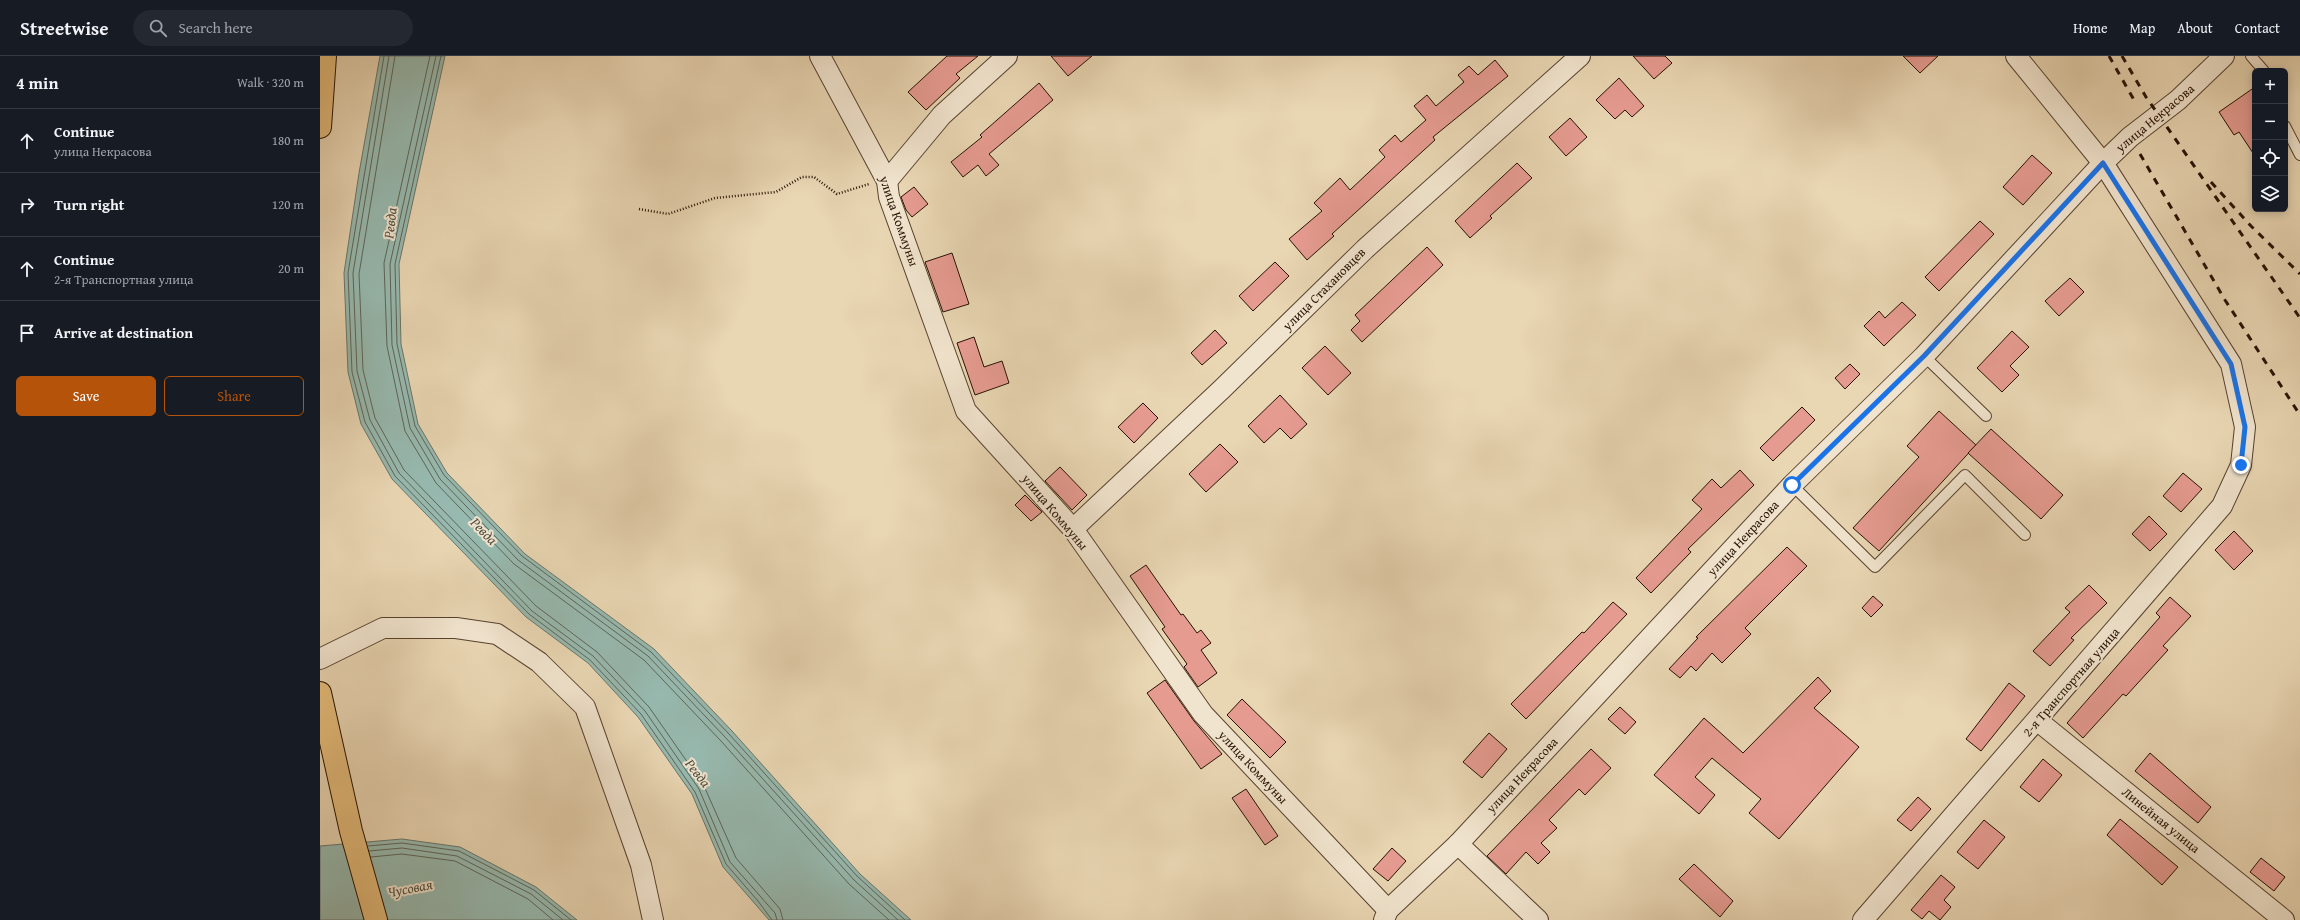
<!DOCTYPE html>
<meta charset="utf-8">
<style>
body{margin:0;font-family:"Gentium Book Plus",serif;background:#242831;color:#f1f3f6}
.controls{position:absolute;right:12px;top:12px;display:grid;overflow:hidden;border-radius:6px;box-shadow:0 2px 10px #0003}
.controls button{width:36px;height:36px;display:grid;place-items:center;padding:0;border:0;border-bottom:1px solid #363941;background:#171b24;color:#f1f3f6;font:20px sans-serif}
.stop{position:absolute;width:12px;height:12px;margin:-9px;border:3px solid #1a73e8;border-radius:50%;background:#fff}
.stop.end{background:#1a73e8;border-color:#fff;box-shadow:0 1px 4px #0008}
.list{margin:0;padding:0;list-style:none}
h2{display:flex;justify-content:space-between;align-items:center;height:52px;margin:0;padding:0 16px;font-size:17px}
h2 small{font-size:13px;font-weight:400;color:#9ea1a6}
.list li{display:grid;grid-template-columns:26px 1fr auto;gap:12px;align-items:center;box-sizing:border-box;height:64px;padding:0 16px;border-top:1px solid #363941}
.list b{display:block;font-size:15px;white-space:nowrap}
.list p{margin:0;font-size:13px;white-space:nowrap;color:#9ea1a6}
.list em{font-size:13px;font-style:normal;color:#9ea1a6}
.actions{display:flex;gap:8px;padding:12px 16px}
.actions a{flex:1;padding:9px 0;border:1px solid #b45309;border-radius:6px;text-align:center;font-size:14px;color:#b45309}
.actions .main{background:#b45309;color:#fff}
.icon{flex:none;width:22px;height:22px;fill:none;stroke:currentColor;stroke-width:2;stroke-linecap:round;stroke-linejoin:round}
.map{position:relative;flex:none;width:1980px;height:864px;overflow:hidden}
header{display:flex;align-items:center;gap:24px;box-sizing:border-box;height:56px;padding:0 20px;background:#171b24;border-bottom:1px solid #363941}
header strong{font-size:19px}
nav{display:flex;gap:22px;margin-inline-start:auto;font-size:14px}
.search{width:280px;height:36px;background:#242831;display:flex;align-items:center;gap:10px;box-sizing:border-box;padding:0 14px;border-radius:22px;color:#9ea1a6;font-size:15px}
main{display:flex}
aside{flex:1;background:#171b24}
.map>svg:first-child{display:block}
.water{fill:#97b9af;stroke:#6a766a}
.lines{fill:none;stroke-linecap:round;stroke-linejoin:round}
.shore{stroke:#5e6558;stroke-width:1}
.building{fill:#e69b91;stroke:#261102}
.service-casing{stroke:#57422e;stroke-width:12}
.minor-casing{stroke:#57422e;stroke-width:22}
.primary-casing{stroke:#261102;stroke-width:24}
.path{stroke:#261102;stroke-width:2.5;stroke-dasharray:1 2;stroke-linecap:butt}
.service{stroke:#f1e4ce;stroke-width:10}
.minor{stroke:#f1e4ce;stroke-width:20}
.primary{stroke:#e4bb7a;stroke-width:22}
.rail{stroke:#261102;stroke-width:3;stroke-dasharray:7 7;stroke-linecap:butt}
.route{stroke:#1a73e8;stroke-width:5}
.labels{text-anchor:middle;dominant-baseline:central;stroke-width:4;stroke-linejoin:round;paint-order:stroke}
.street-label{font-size:13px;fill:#261102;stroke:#f1e4ce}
.water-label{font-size:14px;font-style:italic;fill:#4e4c3f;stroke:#f1e4ce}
</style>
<header>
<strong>Streetwise</strong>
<div class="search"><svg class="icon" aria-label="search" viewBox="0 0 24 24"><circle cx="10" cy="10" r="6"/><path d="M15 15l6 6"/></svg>Search here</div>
<nav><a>Home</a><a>Map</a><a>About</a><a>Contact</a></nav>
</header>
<main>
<aside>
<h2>4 min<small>Walk · 320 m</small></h2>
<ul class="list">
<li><svg class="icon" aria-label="ahead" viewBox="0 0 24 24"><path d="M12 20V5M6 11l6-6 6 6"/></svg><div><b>Continue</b><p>улица Некрасова</p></div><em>180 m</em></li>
<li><svg class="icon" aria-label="right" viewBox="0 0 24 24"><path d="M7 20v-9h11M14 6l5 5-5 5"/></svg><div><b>Turn right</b></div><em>120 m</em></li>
<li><svg class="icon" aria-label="ahead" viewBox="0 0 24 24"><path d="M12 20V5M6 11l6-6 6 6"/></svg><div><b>Continue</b><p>2-я Транспортная улица</p></div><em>20 m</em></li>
<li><svg class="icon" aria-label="arrive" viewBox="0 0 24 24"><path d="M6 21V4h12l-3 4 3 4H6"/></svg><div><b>Arrive at destination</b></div></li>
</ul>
<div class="actions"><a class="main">Save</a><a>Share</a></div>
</aside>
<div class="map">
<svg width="1980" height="864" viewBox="0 0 1980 864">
<rect width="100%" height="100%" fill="#e9d6b3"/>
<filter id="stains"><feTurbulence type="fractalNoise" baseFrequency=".005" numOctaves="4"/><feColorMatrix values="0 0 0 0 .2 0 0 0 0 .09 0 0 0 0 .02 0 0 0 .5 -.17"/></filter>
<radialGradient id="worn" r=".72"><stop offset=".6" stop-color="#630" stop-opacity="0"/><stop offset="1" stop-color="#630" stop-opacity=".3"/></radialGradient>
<g class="water">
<path d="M60,0H125L79,208L81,288L98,368L127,417L205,498L334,593L412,675L540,818L591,864H449L403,811L372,738L318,661L268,607L206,561L72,423L41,368L28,316L24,217L39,117Z"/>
<path d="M82,783L140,791L216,831L257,864H0V790Z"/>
</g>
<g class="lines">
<g class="shore">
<path d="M64,0L28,217L32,316L45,366L75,420L209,558L270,604L321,658L375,736L406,808L438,845L452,864"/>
<path d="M69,0L33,217L37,315L50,364L79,417L212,555L273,600L325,655L379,733L410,806L455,857L457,864"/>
<path d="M75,0L39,218L43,314L55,362L84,414L216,550L277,596L329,651L384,730L416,802L460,853L463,864"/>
<path d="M110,0L64,207L67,290L85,375L116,427L194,508L324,604L401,685L529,828L569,864"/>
<path d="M116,0L70,208L72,289L90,372L120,423L198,504L328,600L405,681L534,824L578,864"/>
<path d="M121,0L75,208L77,288L95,370L124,419L202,500L331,596L409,678L537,820L585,864"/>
<path d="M48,790L82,787L139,795L214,834L251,864"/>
<path d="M49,795L82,792L137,800L211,838L243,864"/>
<path d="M51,801L82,798L135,805L208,843L233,864"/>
</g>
</g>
<g class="building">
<path d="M627,0H658L636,18L640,22L606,54L588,36Z"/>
<path d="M731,0H772L748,20Z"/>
<path d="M1313,0H1345L1352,7L1334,23Z"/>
<path d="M1583,0H1618L1600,17Z"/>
<path d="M1175,4L1188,20L1113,81L1115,84L1012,178L1014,180L987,204L969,183L1002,155L994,147L1020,122L1030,134L1065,101L1059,94L1075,79L1081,86L1106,64L1094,50L1107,39L1116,50L1144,26L1138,19L1149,10L1158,19Z"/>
<path d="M1299,22L1324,50L1312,61L1305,54L1295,63L1276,44Z"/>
<path d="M719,27L733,44L669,98L679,109L666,120L658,109L643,121L631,106L662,81L660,79Z"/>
<path d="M1935,31V100L1919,76L1914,79L1899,56Z"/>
<path d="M1250,62L1267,81L1246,100L1229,81Z"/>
<path d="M1712,99L1732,117L1703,149L1683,131Z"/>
<path d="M1197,107L1212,122L1170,160L1172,162L1150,182L1135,165Z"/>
<path d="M594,131L608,148L592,161L586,154L581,141Z"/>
<path d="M1660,165L1674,178L1619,235L1605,221Z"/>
<path d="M1107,191L1123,209L1042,286L1031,274L1040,265L1035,259Z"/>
<path d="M632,197L649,248L623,256L605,206Z"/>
<path d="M955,206L969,220L933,255L919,240Z"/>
<path d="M1750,222L1764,236L1739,260L1725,245Z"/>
<path d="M1582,246L1596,259L1564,290L1544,270L1559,255L1565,262Z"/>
<path d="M895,274L907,287L882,309L871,297Z"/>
<path d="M1692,275L1709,291L1690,310L1699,319L1682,336L1657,312Z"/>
<path d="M654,281L664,311L682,305L689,327L655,339L637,287Z"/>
<path d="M1005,290L1031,317L1008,339L982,312Z"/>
<path d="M1530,308L1540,318L1525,333L1515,322Z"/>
<path d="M960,339L987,368L971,383L960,372L944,387L928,370Z"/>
<path d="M823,347L838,362L814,387L798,371Z"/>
<path d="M1482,351L1495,364L1453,405L1440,392Z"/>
<path d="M1619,355L1656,389L1559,495L1533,472L1599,401L1587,390Z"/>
<path d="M1671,373L1743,439L1721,463L1648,397Z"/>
<path d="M900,388L918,406L886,436L869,418Z"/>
<path d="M740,411L767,439L752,454L725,425Z"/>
<path d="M1420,414L1434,429L1368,493L1371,496L1331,537L1316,522L1382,453L1372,444L1392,423L1401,432Z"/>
<path d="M1863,417L1882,433L1861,456L1843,440Z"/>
<path d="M705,439L722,456L711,465L695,449Z"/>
<path d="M1829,460L1847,478L1830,495L1812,478Z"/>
<path d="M1914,475L1933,495L1914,514L1895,494Z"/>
<path d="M1467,491L1487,510L1425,572L1431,578L1402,607L1392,597L1376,615L1371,610L1360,622L1349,613L1378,582L1376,581Z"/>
<path d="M826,509L861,559L863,558L877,577L881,574L891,587L881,594L897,617L878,631L864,611L867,608L842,573L845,571L810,520Z"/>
<path d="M1769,529L1787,547L1751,582L1754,584L1730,610L1713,595L1750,556L1745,552Z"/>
<path d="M1553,540L1563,549L1551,561L1542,552Z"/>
<path d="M1850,541L1871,560L1843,590L1848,594L1806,640L1803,638L1763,682L1747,667L1840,561L1836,557Z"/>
<path d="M1293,546L1307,558L1206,663L1191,648L1262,576L1264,577Z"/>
<path d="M1498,621L1511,635L1494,652L1539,691L1459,783L1429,757L1441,743L1392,702L1375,721L1395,739L1379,758L1334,719L1384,662L1423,697Z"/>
<path d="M845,624L874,665L902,698L881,713L827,637Z"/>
<path d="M1689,627L1705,640L1661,695L1646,683Z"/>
<path d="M922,643L966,686L950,702L907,659Z"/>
<path d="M1300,651L1316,666L1305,678L1288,663Z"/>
<path d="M1169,677L1187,693L1162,722L1143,706Z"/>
<path d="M1271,693L1291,712L1265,739L1259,733L1229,764L1237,772L1221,787L1230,796L1218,808L1206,796L1186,818L1167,800Z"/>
<path d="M1830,697L1891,751L1878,767L1815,715Z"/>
<path d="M1723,703L1742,719L1719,746L1700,731Z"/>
<path d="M926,733L958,780L945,789L912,742Z"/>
<path d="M1598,741L1611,753L1591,775L1577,764Z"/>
<path d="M1800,763L1858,811L1842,829L1787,779Z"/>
<path d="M1664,764L1685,781L1658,813L1637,796Z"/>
<path d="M1072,792L1086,805L1068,825L1053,813Z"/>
<path d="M1941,802L1965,821L1954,835L1930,816Z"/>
<path d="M1374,808L1413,845L1400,861L1359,823Z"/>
<path d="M1621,819L1635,831L1624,844L1631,851L1620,864L1609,855L1602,863L1591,854Z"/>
</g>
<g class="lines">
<defs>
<g id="service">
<path d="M1931,0L1944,15"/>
<path d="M1965,70L1980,99"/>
<path d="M1604,300L1666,360"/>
<path d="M1472,429L1555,511L1645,419L1705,479"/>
</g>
<g id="minor">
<path d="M500,0L567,125L569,141L646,355L753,473L883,658L1068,854"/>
<path d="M567,125L622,59L687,0"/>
<path d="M753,473L902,333L1045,193L1260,0"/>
<path d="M0,603L63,572H136L177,578L219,606L265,651L321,809L333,864"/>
<path d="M1718,665L1964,864"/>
<path d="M1138,788L1218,864"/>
<path d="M1064,864L1068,854L1138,788L1472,429L1604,300L1783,107L1810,81L1858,44L1904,0"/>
<path d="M1543,864L1902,450L1921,409L1925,371L1911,308L1783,107L1696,0"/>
</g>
<g id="primary">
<path d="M0,71L5,0"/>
<path d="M0,637L31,775L56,864"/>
</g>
</defs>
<use href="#service" class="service-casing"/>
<use href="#minor" class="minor-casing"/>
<use href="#primary" class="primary-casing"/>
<path class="path" d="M319,153L348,158L395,142L456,136L482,121H494L517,138L549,128"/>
<use href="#service" class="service"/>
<use href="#minor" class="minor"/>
<use href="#primary" class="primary"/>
<g class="rail">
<path d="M1789,0L1814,44"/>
<path d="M1802,0L1826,41L1980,262"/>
<path d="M1820,98L1905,244L1980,359"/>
<path d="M1891,126L1931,170L1980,218"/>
</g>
</g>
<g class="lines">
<path class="route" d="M1472,429L1604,300L1783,107L1911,308L1925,371L1921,409"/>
</g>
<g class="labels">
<g class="street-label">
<text transform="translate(1835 62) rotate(-40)">улица Некрасова</text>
<text transform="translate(579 165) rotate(71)">улица Коммуны</text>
<text transform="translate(1004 233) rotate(-45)">улица Стахановцев</text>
<text transform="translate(735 456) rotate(50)">улица Коммуны</text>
<text transform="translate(1423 482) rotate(-47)">улица Некрасова</text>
<text transform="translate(1751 626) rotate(-49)">2-я Транспортная улица</text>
<text transform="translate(933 711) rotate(47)">улица Коммуны</text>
<text transform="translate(1202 719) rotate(-47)">улица Некрасова</text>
<text transform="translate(1841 764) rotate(39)">Линейная улица</text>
</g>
<g class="water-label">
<text transform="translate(70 167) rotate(-84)">Ревда</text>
<text transform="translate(164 475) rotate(46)">Ревда</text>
<text transform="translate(378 717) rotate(52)">Ревда</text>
<text transform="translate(90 832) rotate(-11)">Чусовая</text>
</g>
</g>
<rect width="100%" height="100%" filter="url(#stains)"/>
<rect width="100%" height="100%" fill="url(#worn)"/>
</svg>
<div class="controls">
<button>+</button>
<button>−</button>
<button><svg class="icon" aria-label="locate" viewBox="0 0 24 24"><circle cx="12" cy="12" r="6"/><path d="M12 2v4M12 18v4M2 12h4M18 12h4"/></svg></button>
<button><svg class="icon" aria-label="layers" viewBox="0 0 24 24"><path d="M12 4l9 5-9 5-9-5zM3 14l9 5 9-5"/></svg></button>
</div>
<div class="stop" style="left:1472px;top:429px"></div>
<div class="stop end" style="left:1921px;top:409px"></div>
</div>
</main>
